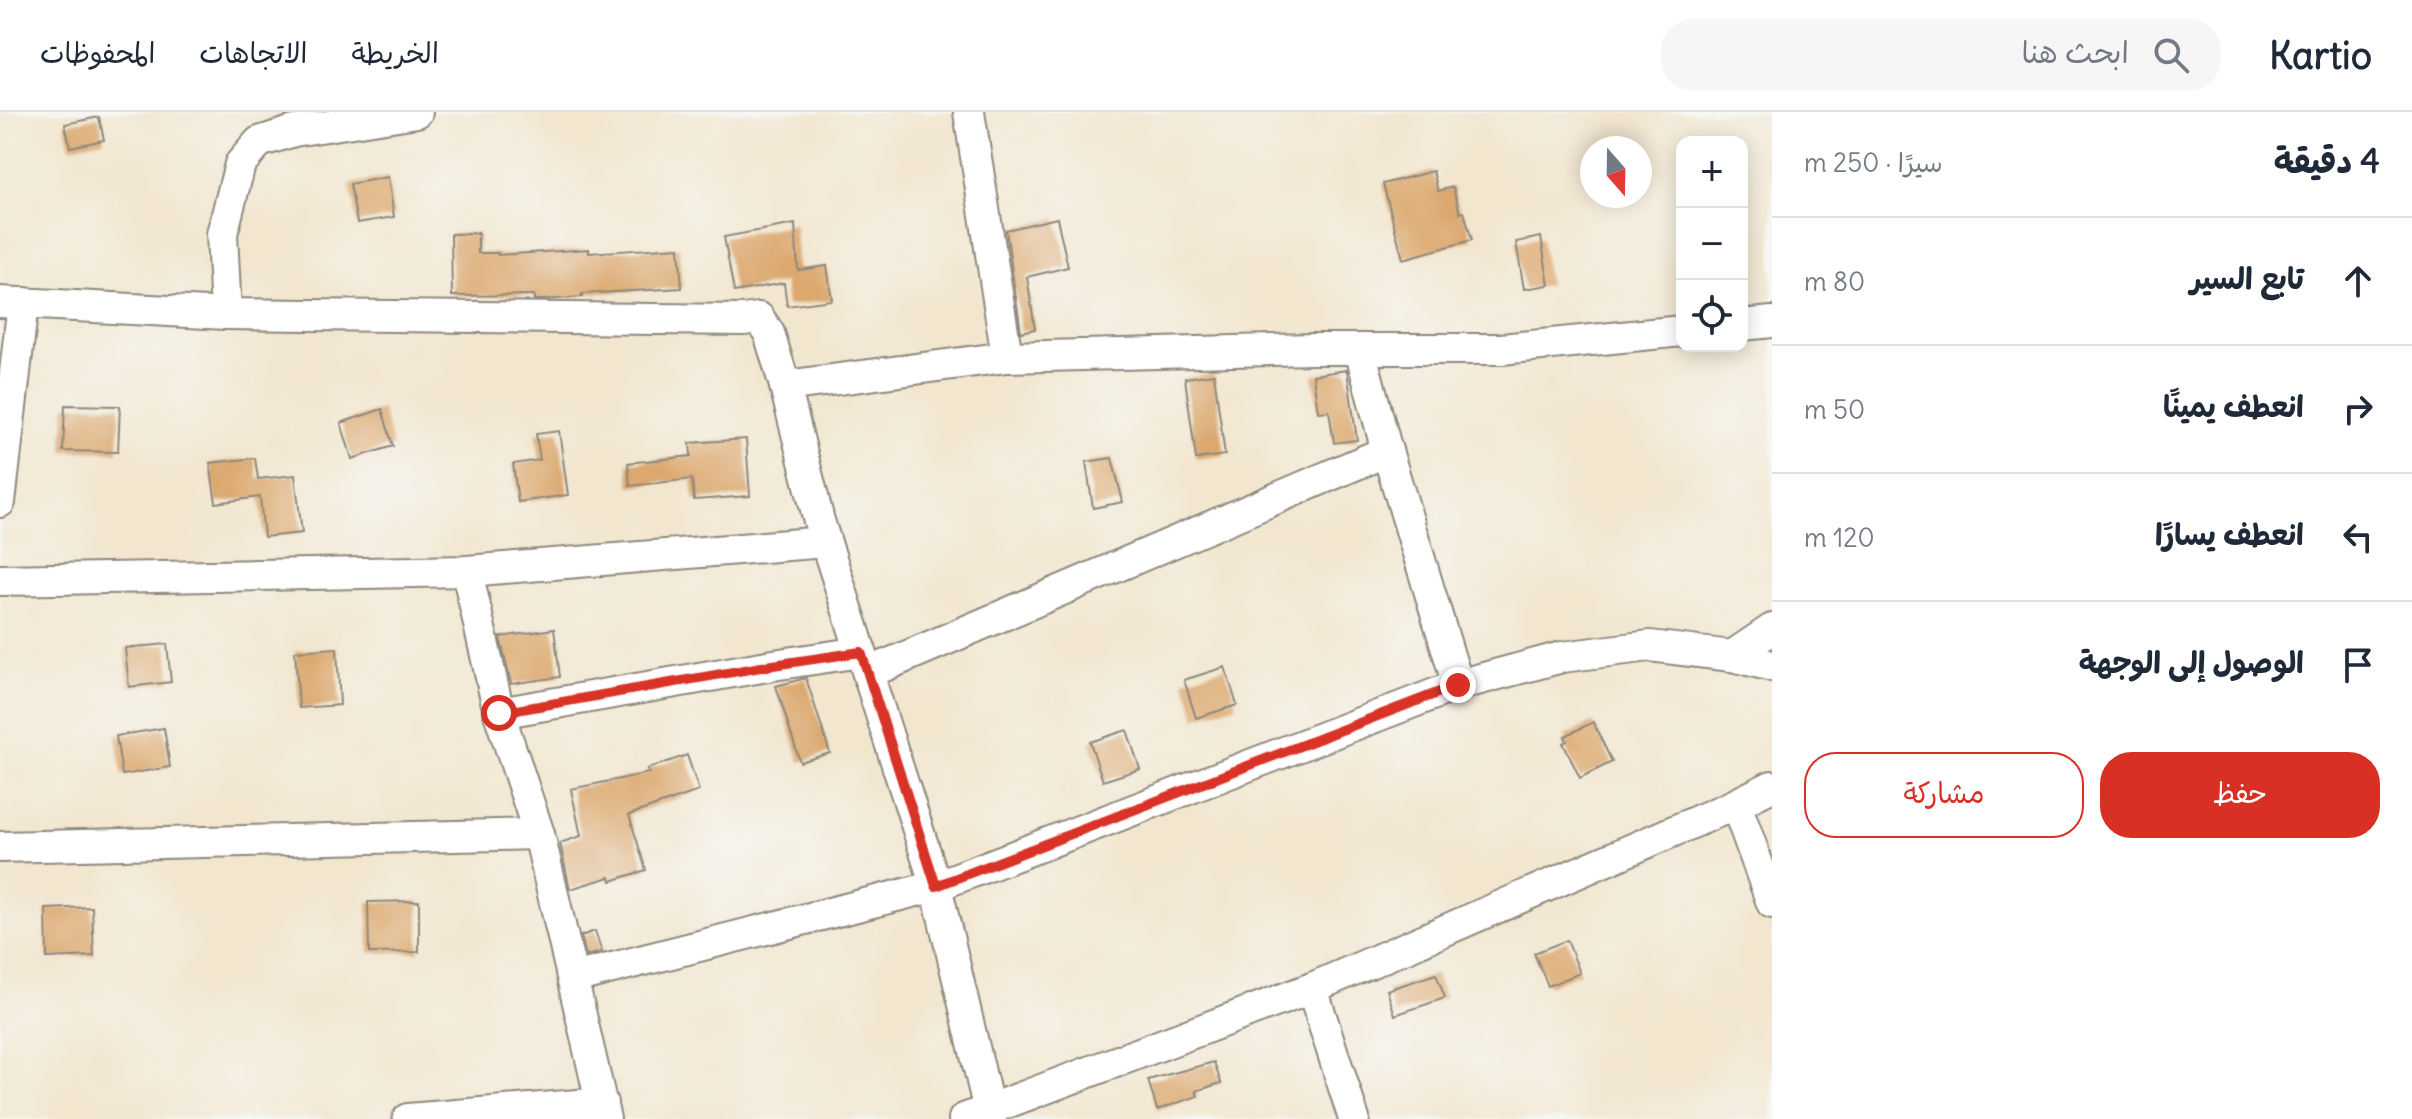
<!DOCTYPE html>
<html lang="ar">
<meta charset="utf-8">
<style>
body{margin:0;font-family:Delius,"Playpen Sans Arabic",sans-serif;background:#f6f6f7;color:#1f2937;direction:rtl}
.controls{position:absolute;right:24px;top:24px;display:grid;overflow:hidden;border-radius:16px;box-shadow:0 4px 20px #0003}
.controls button{width:72px;height:72px;display:grid;place-items:center;padding:0;border:0;border-bottom:2px solid #e0e1e3;background:#fff;color:#1f2937;font:40px sans-serif}
.compass{position:absolute;left:1580px;top:24px;width:72px;height:72px;border-radius:50%;background:#fff;box-shadow:0 4px 20px #0003;rotate:160deg}
.stop{position:absolute;width:24px;height:24px;margin:-18px;border:6px solid #d93025;border-radius:50%;background:#fff}
.stop.end{background:#d93025;border-color:#fff;box-shadow:0 2px 8px #0008}
.list{margin:0;padding:0;list-style:none}
h2{display:flex;justify-content:space-between;align-items:center;height:104px;margin:0;padding:0 32px;font-size:34px}
h2 small{font-size:26px;font-weight:400;color:#747a83}
.list li{display:grid;grid-template-columns:52px 1fr auto;gap:24px;align-items:center;box-sizing:border-box;height:128px;padding:0 32px;border-top:2px solid #e0e1e3}
.list b{display:block;font-size:30px;white-space:nowrap}
.list em{font-size:26px;font-style:normal;color:#747a83}
.actions{display:flex;gap:16px;padding:24px 32px}
.actions a{flex:1;padding:18px 0;border:2px solid #d93025;border-radius:32px;text-align:center;font-size:28px;color:#d93025}
.actions .main{background:#d93025;color:#fff}
.icon{flex:none;width:44px;height:44px;fill:none;stroke:currentColor;stroke-width:2;stroke-linecap:round;stroke-linejoin:round}
.map{position:relative;flex:none;width:1772px;height:1007px;overflow:hidden;direction:ltr}
header{display:flex;align-items:center;gap:48px;box-sizing:border-box;height:112px;padding:0 40px;background:#fff;border-bottom:2px solid #e0e1e3}
header strong{font-size:38px}
nav{display:flex;gap:44px;margin-inline-start:auto;font-size:28px}
.search{width:560px;height:72px;background:#f6f6f7;display:flex;align-items:center;gap:20px;box-sizing:border-box;padding:0 28px;border-radius:32px;color:#747a83;font-size:30px}
main{display:flex}
aside{flex:1;background:#fff}
.map>svg:first-child{display:block}
.building{fill:#dca86e}
.lines{fill:none;stroke-linecap:round;stroke-linejoin:round}
.minor-casing{stroke:#8e887d;stroke-width:34}
.minor{stroke:#fff;stroke-width:30}
.route{stroke:#d93025;stroke-width:10}
</style>
<header>
<strong>Kartio</strong>
<div class="search"><svg class="icon" aria-label="search" viewBox="0 0 24 24"><circle cx="10" cy="10" r="6"/><path d="M15 15l6 6"/></svg>ابحث هنا</div>
<nav><a>الخريطة</a><a>الاتجاهات</a><a>المحفوظات</a></nav>
</header>
<main>
<aside>
<h2>4 دقيقة<small>سيرًا · 250 m</small></h2>
<ul class="list">
<li><svg class="icon" aria-label="ahead" viewBox="0 0 24 24"><path d="M12 20V5M6 11l6-6 6 6"/></svg><div><b>تابع السير</b></div><em>80 m</em></li>
<li><svg class="icon" aria-label="right" viewBox="0 0 24 24"><path d="M7 20v-9h11M14 6l5 5-5 5"/></svg><div><b>انعطف يمينًا</b></div><em>50 m</em></li>
<li><svg class="icon" aria-label="left" viewBox="0 0 24 24"><path d="M17 20v-9H6M10 6l-5 5 5 5"/></svg><div><b>انعطف يسارًا</b></div><em>120 m</em></li>
<li><svg class="icon" aria-label="arrive" viewBox="0 0 24 24"><path d="M6 21V4h12l-3 4 3 4H6"/></svg><div><b>الوصول إلى الوجهة</b></div></li>
</ul>
<div class="actions"><a class="main">حفظ</a><a>مشاركة</a></div>
</aside>
<div class="map">
<svg width="1772" height="1007" viewBox="0 0 1772 1007">
<rect width="100%" height="100%" fill="#f6f6f2"/>
<filter id="ink" filterUnits="userSpaceOnUse"><feTurbulence type="fractalNoise" baseFrequency=".0125" numOctaves="2"/><feDisplacementMap in="SourceGraphic" scale="16" xChannelSelector="R" yChannelSelector="G"/><feConvolveMatrix kernelMatrix="1 2 1 2 8 2 1 2 1" color-interpolation-filters="sRGB"/></filter>
<filter id="wash" filterUnits="userSpaceOnUse"><feTurbulence type="fractalNoise" baseFrequency=".006" numOctaves="4" result="noise"/><feDisplacementMap in="SourceGraphic" scale="32" xChannelSelector="R" yChannelSelector="G"/><feGaussianBlur stdDeviation="1.8" result="paint"/><feColorMatrix in="noise" values="0 0 0 0 0 0 0 0 0 0 0 0 0 0 0 0 0 1.4 0 .05"/><feComposite in="paint" operator="in"/></filter>
<g filter="url(#wash)">
<rect width="100%" height="100%" fill="#f2e6cf"/>
<g id="blocks">
<g class="building">
<path d="M99,5L104,28L70,35L65,12Z"/>
<path d="M1433,59L1438,79L1453,75L1460,101L1464,100L1472,128L1403,147L1383,72Z"/>
<path d="M388,65L394,105L357,111L350,72Z"/>
<path d="M1057,106L1068,155L1027,165L1035,217L1021,220L1006,118Z"/>
<path d="M795,112L798,158L827,154L832,188L787,194L784,171L734,180L724,125Z"/>
<path d="M478,121V141H498V143L589,137V141L679,135L682,176L582,182V185L543,188H534V183L452,184L451,122Z"/>
<path d="M1541,125L1549,173L1524,177L1516,130Z"/>
<path d="M1347,258L1357,328L1334,331L1329,299L1318,300L1313,263Z"/>
<path d="M1214,262L1225,343L1196,347L1185,266Z"/>
<path d="M65,293L120,294L118,340L63,339Z"/>
<path d="M382,297L393,334L352,347L341,311Z"/>
<path d="M559,319L568,383L518,390L513,352L540,348L536,322Z"/>
<path d="M746,327L750,384L694,388L692,367L630,374L628,351L691,344L690,331Z"/>
<path d="M255,346L258,367L295,363L302,421L264,425L260,385L216,391L210,351Z"/>
<path d="M1112,346L1123,390L1093,396L1086,350Z"/>
<path d="M554,517L560,565L511,572L500,525Z"/>
<path d="M167,532L171,570L129,575L125,536Z"/>
<path d="M337,536L340,593L299,596L295,539Z"/>
<path d="M1225,555L1237,593L1196,606L1184,568Z"/>
<path d="M806,566L830,641L800,650L776,574Z"/>
<path d="M1593,610L1612,650L1580,666L1563,631L1567,629L1565,624Z"/>
<path d="M164,616L170,655L122,663L116,624Z"/>
<path d="M1127,618L1140,657L1103,669L1090,630Z"/>
<path d="M687,643L699,679L629,703L646,758L611,769L610,765L570,777L560,731L581,724L571,677L649,661L647,657Z"/>
<path d="M419,789V840L369,841L368,790Z"/>
<path d="M92,795L94,844L47,846L46,797Z"/>
<path d="M595,819L602,840L586,844L581,824Z"/>
<path d="M1567,828L1580,861L1548,874L1534,841Z"/>
<path d="M1436,862L1445,886L1395,903L1387,878Z"/>
<path d="M1214,950L1221,971L1196,979L1198,984L1157,998L1148,968Z"/>
</g>
</g>
</g>
<g filter="url(#ink)">
<use href="#blocks" fill-opacity="0" stroke="#8e887d" stroke-width="2"/>
<g class="lines">
<defs>
<g id="minor">
<path d="M969,0L1007,245"/>
<path d="M0,190L226,202L743,208L759,206L769,221L785,274L1007,245L1312,237H1501L1682,219"/>
<path d="M226,202L222,122L240,52L259,30L294,19L417,0"/>
<path d="M1742,213L1772,210"/>
<path d="M1360,238L1387,339L1458,573"/>
<path d="M785,274L819,409L936,774L991,1007"/>
<path d="M0,390L23,191"/>
<path d="M467,459L499,601L539,722L605,1007"/>
<path d="M0,468L467,459L825,430"/>
<path d="M1732,544L1772,517"/>
<path d="M868,561L1387,339"/>
<path d="M499,601L773,553L861,540"/>
<path d="M1736,692L1772,791"/>
<path d="M0,735L539,722"/>
<path d="M573,866L936,774L1458,573L1562,545L1650,534L1732,544L1772,554"/>
<path d="M1312,876L1354,1007"/>
<path d="M408,1007L602,991"/>
<path d="M964,1007L1312,876L1736,692L1772,674"/>
</g>
</defs>
<use href="#minor" class="minor-casing"/>
<use href="#minor" class="minor"/>
</g>
</g>
<g class="lines" filter="url(#ink)">
<path class="route" d="M499,601L773,553L861,540L936,774L1458,573"/>
</g>
</svg>
<div class="controls">
<button>+</button>
<button>−</button>
<button><svg class="icon" aria-label="locate" viewBox="0 0 24 24"><circle cx="12" cy="12" r="6"/><path d="M12 2v4M12 18v4M2 12h4M18 12h4"/></svg></button>
</div>
<svg class="compass" viewBox="-18 -18 36 36"><path d="M0-13l5 13h-10z" fill="#e53935"/><path d="M0 13l5-13h-10z" fill="#747a83"/></svg>
<div class="stop" style="left:499px;top:601px"></div>
<div class="stop end" style="left:1458px;top:573px"></div>
</div>
</main>
